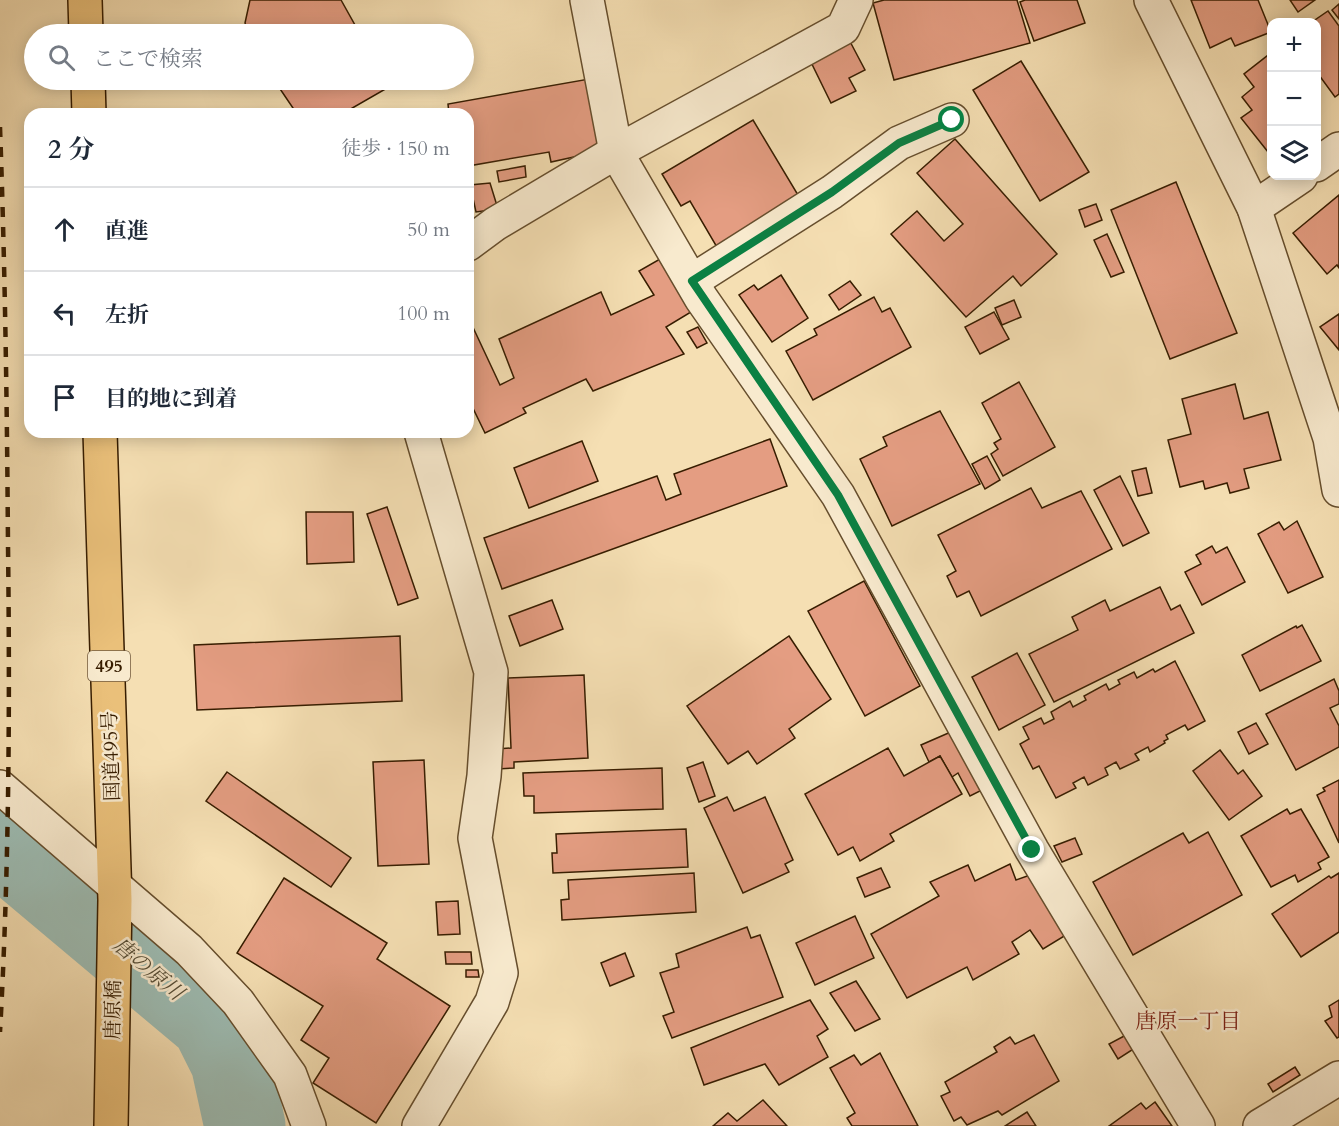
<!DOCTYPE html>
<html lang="ja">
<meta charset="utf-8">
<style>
body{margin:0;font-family:Cardo,"Noto Serif JP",serif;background:#f6f6f7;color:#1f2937}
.controls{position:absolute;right:18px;top:18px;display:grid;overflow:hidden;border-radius:12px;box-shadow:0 3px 15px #0003}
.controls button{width:54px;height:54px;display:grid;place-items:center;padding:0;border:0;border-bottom:2px solid #e0e1e3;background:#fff;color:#1f2937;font:30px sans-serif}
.stop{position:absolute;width:18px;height:18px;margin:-14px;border:4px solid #0b8043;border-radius:50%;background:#fff}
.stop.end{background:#0b8043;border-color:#fff;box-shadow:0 2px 6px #0008}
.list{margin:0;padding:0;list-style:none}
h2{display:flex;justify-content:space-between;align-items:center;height:78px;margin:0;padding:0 24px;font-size:26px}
h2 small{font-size:20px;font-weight:400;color:#747a83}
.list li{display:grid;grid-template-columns:39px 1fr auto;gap:18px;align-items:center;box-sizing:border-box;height:84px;padding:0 24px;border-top:2px solid #e0e1e3}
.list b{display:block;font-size:22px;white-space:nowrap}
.list em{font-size:20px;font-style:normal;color:#747a83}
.icon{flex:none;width:33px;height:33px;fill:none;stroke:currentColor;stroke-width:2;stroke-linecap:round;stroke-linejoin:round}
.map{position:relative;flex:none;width:1339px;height:1126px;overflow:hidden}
.search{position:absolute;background:#fff;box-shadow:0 3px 15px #0003;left:24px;top:24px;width:450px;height:66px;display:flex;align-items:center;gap:15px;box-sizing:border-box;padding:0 21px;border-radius:33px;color:#747a83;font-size:22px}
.panel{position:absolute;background:#fff;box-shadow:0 3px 15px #0003;left:24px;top:108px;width:450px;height:330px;border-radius:18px}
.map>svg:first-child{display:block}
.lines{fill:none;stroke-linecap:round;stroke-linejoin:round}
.river{stroke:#9dbcb3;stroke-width:81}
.building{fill:#e49d82;stroke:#371d00;stroke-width:1.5}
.minor-casing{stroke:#664e2d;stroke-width:36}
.trunk-casing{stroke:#371d00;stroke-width:36}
.minor{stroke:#f8eace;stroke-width:33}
.trunk{stroke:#eac07a;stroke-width:33}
.rail{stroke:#371d00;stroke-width:4.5;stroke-dasharray:10 10;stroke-linecap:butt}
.route{stroke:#0b8043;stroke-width:8}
.labels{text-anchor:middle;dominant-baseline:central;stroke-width:5;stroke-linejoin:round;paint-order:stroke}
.shield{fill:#f8eace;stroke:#715a3e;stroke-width:1.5}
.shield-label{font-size:18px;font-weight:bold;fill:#371d00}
.street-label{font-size:20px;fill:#371d00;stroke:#f8eace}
.water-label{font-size:21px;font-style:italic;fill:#564d36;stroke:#f8eace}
.neighbourhood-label{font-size:21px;fill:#7a1f14;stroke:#f8eace}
</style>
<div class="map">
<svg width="1339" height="1126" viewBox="0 0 1339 1126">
<rect width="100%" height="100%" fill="#f5dfb3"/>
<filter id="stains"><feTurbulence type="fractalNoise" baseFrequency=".00333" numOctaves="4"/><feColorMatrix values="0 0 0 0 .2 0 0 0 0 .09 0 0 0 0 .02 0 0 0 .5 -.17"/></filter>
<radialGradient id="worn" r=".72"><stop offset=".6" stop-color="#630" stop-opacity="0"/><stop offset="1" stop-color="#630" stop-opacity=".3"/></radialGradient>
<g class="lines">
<path class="river" d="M0,845L211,1022L231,1062L245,1126"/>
</g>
<g class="building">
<path d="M250,0H341L360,34H249L245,23Z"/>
<path d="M884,0H1017L1030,43L894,80L873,3Z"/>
<path d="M1025,0H1077L1085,23L1034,41L1020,2Z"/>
<path d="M1191,0H1258L1271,32L1235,46L1231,38L1210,48Z"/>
<path d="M1290,0H1315L1298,12Z"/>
<path d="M1339,4V19L1332,10Z"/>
<path d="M1328,11L1339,26V94L1335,97L1316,71V22H1312Z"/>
<path d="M846,34L865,70L849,78L856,91L831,103L807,54Z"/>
<path d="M1272,52V157L1241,118L1252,110L1242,97L1254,87L1244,74Z"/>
<path d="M1021,61L1089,172L1040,201L973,90Z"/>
<path d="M589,79L601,151L551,162L549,152L468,166V114H449L448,104Z"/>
<path d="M274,80H385L389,87L342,114H297Z"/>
<path d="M753,120L801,200L718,249L690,201L681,206L662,174Z"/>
<path d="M955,139L1057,254L1021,286L1013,276L966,317L891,234L917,211L944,241L963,224L917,173Z"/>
<path d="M525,166L526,177L499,182L497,171Z"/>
<path d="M1176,182L1237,333L1170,359L1111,210Z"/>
<path d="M490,183L498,209L476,212L470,185Z"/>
<path d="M1339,195V268L1337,265L1327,274L1293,233Z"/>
<path d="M1096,204L1102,220L1085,227L1079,210Z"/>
<path d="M1107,234L1124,272L1111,277L1094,240Z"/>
<path d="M660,259L691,312L666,327L684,354L593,391L586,379L523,408L526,413L485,433L469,400L473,398L468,387V323L470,321L500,385L514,378L499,339L601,292L611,315L654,295L639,271Z"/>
<path d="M781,275L808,318L772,342L739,295L754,285L758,290Z"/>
<path d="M850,281L861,295L839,310L829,295Z"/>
<path d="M874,297L882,312L890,308L911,347L813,400L786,351L817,335L814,329Z"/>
<path d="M1014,300L1021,317L1002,325L995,308Z"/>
<path d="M994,312L1009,339L980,354L965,327Z"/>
<path d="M1339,314V350L1320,327Z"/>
<path d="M698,327L707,343L697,348L687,332Z"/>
<path d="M1019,382L1055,447L1003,476L991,454L998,449L994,443L1001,439L982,403Z"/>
<path d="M1235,384L1244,419L1268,412L1281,460L1244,469L1249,488L1230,493L1227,483L1205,489L1203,481L1180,487L1168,440L1191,434L1182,399Z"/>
<path d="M940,411L980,484L892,526L860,459L887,446L883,437Z"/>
<path d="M770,439L787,486L502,589L484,538L657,476L666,500L681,494L674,474Z"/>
<path d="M582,441L598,481L529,508L514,468Z"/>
<path d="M987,456L1000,480L985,489L972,464Z"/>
<path d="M1146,468L1152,493L1138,496L1132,471Z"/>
<path d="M1120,476L1149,533L1123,546L1094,490Z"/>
<path d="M1031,488L1042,508L1081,491L1112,549L981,616L969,591L957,597L947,576L956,571L938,535Z"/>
<path d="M387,507L418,598L398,605L367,514Z"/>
<path d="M306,512H353L354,562L307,564Z"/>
<path d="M1297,521L1323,577L1288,593L1258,534L1279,522L1284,530Z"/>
<path d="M1212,546L1216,553L1227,547L1245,582L1202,605L1185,572L1201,564L1196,555Z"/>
<path d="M864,581L920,686L865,716L808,611Z"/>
<path d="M1160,587L1171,610L1180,605L1194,633L1054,702L1029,654L1078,630L1072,617L1105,600L1110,611Z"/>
<path d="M552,600L563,629L520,646L509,616Z"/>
<path d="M1302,625L1321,661L1260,691L1242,655L1296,626L1297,628Z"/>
<path d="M400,636L402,701L197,710L194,645Z"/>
<path d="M789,636L831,699L789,729L795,738L757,764L748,751L728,764L687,706Z"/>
<path d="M1017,653L1045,705L999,730L972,677Z"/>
<path d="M1175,661L1205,721L1188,730L1185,725L1166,735L1168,739L1164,741L1165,743L1150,752L1148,747L1135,754L1139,760L1120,769L1116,762L1105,768L1108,775L1088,785L1084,777L1073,783L1076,788L1056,798L1039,766L1033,769L1020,744L1029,739L1023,727L1041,718L1044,724L1054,719L1051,712L1070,701L1073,707L1086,700L1084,696L1106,684L1109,690L1120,684L1118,680L1134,672L1137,678L1153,669L1155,672Z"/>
<path d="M584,675L588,758L514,762V768L497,769L496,749L511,748L508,678Z"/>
<path d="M1334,679L1339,691V704L1330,708L1339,726V747L1296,770L1266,714Z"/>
<path d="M1256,723L1268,744L1249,754L1238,732Z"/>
<path d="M953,731L986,788L970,796L958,773L952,777L940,756L929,762L921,745Z"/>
<path d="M888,748L904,776L940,756L962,794L890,834L894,841L860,861L853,847L838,855L805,794Z"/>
<path d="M1220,750L1238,774L1243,770L1262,796L1229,820L1193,771Z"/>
<path d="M424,760L429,864L378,866L373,762Z"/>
<path d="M703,762L715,796L699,802L687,768Z"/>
<path d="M662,768L663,809L534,813V796H524L523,773Z"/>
<path d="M227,772L351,858L331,887L206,801Z"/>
<path d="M1339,780V843L1317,795L1325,791L1323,788Z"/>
<path d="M727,797L734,811L765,797L793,860L785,864L789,872L743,893L704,808Z"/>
<path d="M1287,809L1290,814L1301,809L1329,857L1318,863L1321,869L1298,882L1295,875L1271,887L1241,836Z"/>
<path d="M686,829L688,867L553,873L552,853H557L556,834Z"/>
<path d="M1208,832L1242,895L1133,955L1093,882L1183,833L1189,843Z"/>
<path d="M1075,838L1082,854L1062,862L1054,846Z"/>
<path d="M1010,864L1016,880L1033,874L1066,935L1043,949L1030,930L1012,942L1019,954L973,980L967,967L907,998L871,934L939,896L930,882L968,865L975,881Z"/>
<path d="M881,868L890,887L865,897L857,878Z"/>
<path d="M694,873L696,912L562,920L561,900L569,899L568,880Z"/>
<path d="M1339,873V932L1301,957L1272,914L1329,876L1331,878Z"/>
<path d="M284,878L387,943L377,959L450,1006L376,1123L313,1083L329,1058L301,1040L323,1006L237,953Z"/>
<path d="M458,901L460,934L438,935L436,902Z"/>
<path d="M855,916L874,958L815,985L796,943Z"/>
<path d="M747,927L751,938L760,935L783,997L672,1038L663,1016L674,1012L660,973L679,967L676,954Z"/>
<path d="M445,952H471L472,964H446Z"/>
<path d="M625,953L634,976L610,986L601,963Z"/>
<path d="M466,970H478L479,977H466Z"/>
<path d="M856,981L880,1019L855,1031L830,993Z"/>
<path d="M810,1000L828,1029L817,1036L828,1057L779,1085L765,1064L704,1085L691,1048Z"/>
<path d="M1339,1000V1037L1337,1038L1325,1021L1332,1017L1329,1006Z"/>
<path d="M1034,1035L1059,1081L1002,1115L998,1111L967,1125L961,1117L954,1121L941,1096L950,1092L945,1082L997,1052L994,1047L1010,1037L1015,1044Z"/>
<path d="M1126,1035L1135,1048L1118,1059L1109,1044Z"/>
<path d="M880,1053L918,1126H852L847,1118L855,1113L830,1068L854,1055L861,1065Z"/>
<path d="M1295,1067L1300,1075L1273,1092L1268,1084Z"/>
<path d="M763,1100L787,1126H713L728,1113L737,1121Z"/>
<path d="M1155,1102L1172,1126H1109L1141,1103L1146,1109Z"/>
<path d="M1027,1112L1036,1126H1005Z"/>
</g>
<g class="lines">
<defs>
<g id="minor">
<path d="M587,0L616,152L701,298L838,495L1032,850L1198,1126"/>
<path d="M1151,0L1254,208L1330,438L1339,490"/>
<path d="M1316,165L1339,149"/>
<path d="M1254,208L1301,176"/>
<path d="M468,244L495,224L616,152L843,28L856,0"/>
<path d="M692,281L832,192L899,143L952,120"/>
<path d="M0,787L189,950L238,1002L290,1075L309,1126"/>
<path d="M419,1126L492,1002L501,973L475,838L484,776L491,672L421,432"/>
<path d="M1260,1126L1339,1078"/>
</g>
<g id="trunk">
<path d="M85,0L86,34"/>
<path d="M88,80L89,114"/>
<path d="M100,432L115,900L111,1126"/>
</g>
</defs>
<use href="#minor" class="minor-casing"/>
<use href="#trunk" class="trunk-casing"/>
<use href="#minor" class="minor"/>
<use href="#trunk" class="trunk"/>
<path class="rail" d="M0,127C5,266 7,406 8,545C10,708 9,870 0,1032"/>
</g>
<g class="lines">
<path class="route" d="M952,120L899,143L832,192L692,281L838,495L1032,850"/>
</g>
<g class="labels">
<rect class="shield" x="88" y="651" width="42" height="30" rx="4.5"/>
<g class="shield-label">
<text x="109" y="666">495</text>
</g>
<g class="street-label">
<text transform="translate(111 756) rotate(-92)">国道495号</text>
<text transform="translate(113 1010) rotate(-89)">唐原橋</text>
</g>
<g class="water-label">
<text transform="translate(148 969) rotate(40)">唐の原川</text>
</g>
<g class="neighbourhood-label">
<text x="1188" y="1021">唐原一丁目</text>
</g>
</g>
<rect width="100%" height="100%" filter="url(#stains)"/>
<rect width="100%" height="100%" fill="url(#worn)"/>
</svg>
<div class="controls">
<button>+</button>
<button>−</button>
<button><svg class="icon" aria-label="layers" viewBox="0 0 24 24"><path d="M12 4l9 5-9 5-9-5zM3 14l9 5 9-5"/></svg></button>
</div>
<div class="stop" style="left:952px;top:120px"></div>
<div class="stop end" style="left:1032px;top:850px"></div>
<div class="search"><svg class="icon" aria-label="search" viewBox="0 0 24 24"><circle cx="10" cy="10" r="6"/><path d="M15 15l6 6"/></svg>ここで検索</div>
<section class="panel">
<h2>2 分<small>徒歩 · 150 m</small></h2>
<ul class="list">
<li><svg class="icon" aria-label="ahead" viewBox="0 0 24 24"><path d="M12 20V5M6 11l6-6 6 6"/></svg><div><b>直進</b></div><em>50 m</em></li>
<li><svg class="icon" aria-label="left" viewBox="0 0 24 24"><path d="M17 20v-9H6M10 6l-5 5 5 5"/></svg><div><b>左折</b></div><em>100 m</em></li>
<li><svg class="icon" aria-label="arrive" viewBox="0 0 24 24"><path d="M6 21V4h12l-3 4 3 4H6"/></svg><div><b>目的地に到着</b></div></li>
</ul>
</section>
</div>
